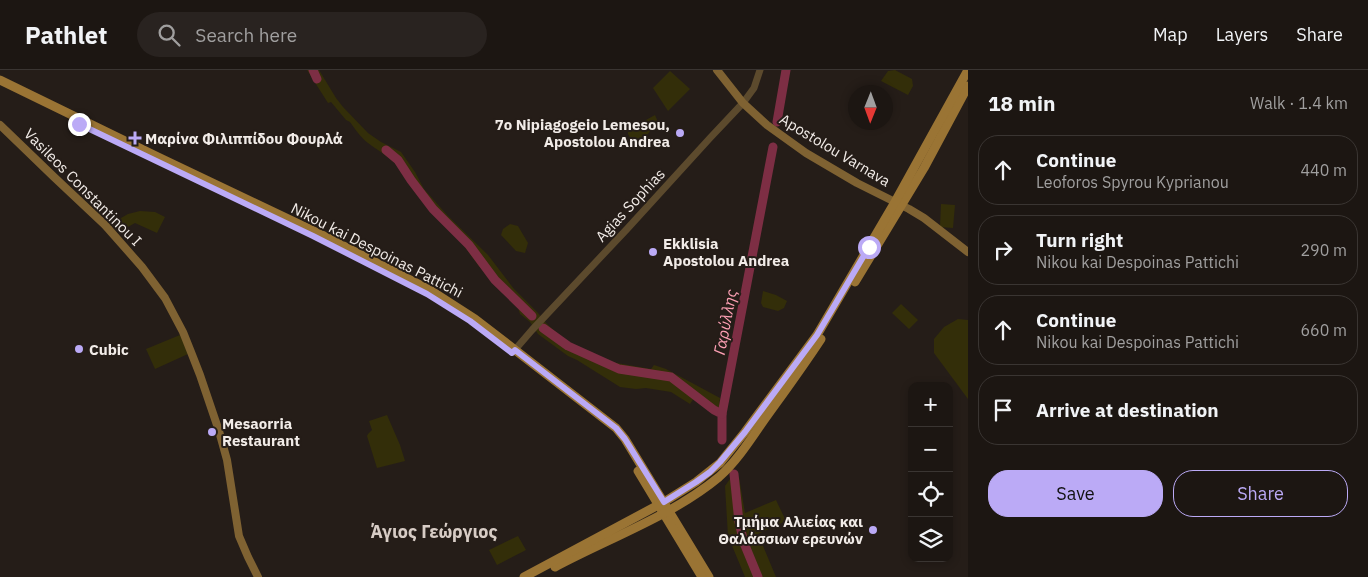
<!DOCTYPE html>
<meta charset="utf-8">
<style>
body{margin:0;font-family:"IBM Plex Sans",sans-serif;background:#292320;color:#f1f3f6}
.controls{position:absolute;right:15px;bottom:15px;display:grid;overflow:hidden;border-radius:10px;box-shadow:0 2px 8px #0003}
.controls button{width:45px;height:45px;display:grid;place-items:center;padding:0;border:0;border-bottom:1px solid #3a3532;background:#1c1612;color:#f1f3f6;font:25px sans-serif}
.compass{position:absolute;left:848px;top:15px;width:45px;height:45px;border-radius:50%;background:#1c1612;box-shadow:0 2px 8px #0003;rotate:181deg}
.stop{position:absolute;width:15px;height:15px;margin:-11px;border:4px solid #bbaaf6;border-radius:50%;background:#fff}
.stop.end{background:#bbaaf6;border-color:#fff;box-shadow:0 1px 5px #0008}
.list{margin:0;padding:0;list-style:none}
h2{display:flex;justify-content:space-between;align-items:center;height:65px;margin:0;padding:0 20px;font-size:21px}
h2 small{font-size:16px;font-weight:400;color:#a09f9f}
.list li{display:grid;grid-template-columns:32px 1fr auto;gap:15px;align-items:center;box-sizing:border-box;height:70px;margin:0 10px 10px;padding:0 10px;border:1px solid #3a3532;border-radius:20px}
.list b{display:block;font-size:19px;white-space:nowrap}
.list p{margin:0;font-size:16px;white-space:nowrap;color:#a09f9f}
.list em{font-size:16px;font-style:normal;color:#a09f9f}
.actions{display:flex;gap:10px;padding:15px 20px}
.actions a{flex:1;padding:11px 0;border:1px solid #bbaaf6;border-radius:20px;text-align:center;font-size:18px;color:#bbaaf6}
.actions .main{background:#bbaaf6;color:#111}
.icon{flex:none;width:28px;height:28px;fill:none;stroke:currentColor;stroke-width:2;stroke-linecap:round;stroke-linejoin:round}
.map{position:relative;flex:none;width:968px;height:507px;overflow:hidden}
header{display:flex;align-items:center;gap:30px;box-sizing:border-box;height:70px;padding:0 25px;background:#1c1612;border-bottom:1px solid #3a3532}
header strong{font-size:24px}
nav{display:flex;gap:28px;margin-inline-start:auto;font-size:18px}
.search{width:350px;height:45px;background:#292320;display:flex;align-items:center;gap:12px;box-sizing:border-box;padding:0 18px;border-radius:28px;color:#a09f9f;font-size:19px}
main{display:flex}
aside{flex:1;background:#1c1612}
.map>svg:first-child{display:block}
.green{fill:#332e09}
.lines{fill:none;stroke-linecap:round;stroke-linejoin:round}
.river{stroke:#7d2e44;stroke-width:9}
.tertiary{stroke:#5c4a2d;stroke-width:7}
.secondary{stroke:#7f6232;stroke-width:8}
.primary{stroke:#9a7434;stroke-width:9}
.route{stroke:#bbaaf6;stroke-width:6}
.poi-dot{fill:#bbaaf6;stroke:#251d18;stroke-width:2}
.labels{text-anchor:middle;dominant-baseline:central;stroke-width:4;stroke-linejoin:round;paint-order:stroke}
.poi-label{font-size:15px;font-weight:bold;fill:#f2ece8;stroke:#251d18;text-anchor:start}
.street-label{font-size:15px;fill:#f2ece8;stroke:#251d18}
.water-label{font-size:16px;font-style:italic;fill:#fda0b4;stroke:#251d18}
.quarter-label{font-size:18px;font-weight:bold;fill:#d7ccc5;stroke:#251d18}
</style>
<header>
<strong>Pathlet</strong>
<div class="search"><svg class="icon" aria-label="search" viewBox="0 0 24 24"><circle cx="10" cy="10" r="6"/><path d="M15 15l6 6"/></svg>Search here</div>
<nav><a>Map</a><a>Layers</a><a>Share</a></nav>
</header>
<main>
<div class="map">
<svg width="968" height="507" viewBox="0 0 968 507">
<rect width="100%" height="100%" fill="#251d18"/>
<g class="green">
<path d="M307,0H319L336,28L343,37L368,63L381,72L401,82L415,102L424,119L448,146L488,185L514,219L538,243L547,254L569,274L611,292L651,299L654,295L666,299L720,328L718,344L694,328L690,334L671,322L646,318L636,319L620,317L577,290L568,286L538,264L530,252L520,244L518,238L478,195L462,173L411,114C403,95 384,85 368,73C361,68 355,59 350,52L346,50L331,32L328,33Z"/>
<path d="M895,0L912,9L913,16L908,25L881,11L888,1Z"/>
<path d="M670,1L690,19L668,41L653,18Z"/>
<path d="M655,45L658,52L641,72L638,74L633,73L628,64V60Z"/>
<path d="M941,134L955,135L953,158L940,157Z"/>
<path d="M140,141L155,142L165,147L157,163L135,153L119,162L114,157V152L128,144Z"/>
<path d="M510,154L518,156L528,173L525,183L516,181L501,165L503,159Z"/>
<path d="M763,221L776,225L787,231L784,238L778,241L763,237L761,233Z"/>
<path d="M901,234L918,250L909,259L892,243Z"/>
<path d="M958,249L968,250V329L934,283V269L944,257Z"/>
<path d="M180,265L188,284L155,299L146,279Z"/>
<path d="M387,345L400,375L405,391L377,398L367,366L368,364L372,360L369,351Z"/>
<path d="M732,406L739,407L745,443L776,430L786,451L758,464L776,507H745L728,466L725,416Z"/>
<path d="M518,466L526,480L497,495L489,480Z"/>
</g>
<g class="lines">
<g class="river">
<path d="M313,0L317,9"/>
<path d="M777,52L786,0"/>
<path d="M386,80L398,90L411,110L433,139L469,175L495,210L532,246"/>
<path d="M543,258L568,276L619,299L671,307L714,340L722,344V370"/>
<path d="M722,344L773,77"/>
<path d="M734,404L739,452L744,473L758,507"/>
</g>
<path class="tertiary" d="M513,282L532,260L627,159L710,68L743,33L754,18L760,0"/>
<g class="secondary">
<path d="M717,0L743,33L767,55L806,83L857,113L909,139L924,148L968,182"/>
<path d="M0,55L54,107L105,155L142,197L165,228L183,262L191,282L200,305L219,361L227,390L239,466L248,487L258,507"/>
</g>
<g class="primary">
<path d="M0,10L158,87L322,165L430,220L475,249L616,358L625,369L709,507"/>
<path d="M855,212L924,98L968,16"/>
<path d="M638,401L702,507"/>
<path d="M555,497C609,468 672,446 719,407C736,392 749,372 762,353C782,325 802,298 821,269"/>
<path d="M524,507L664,432L696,412L720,393L745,362L817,265L895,132L968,0"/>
</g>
</g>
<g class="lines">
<path class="route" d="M79,54L313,166L427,224L470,251L512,283L515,280L616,358L625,369L664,432L696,412L710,402L720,392L745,362L817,265L869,177"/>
</g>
<g class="poi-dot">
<circle cx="680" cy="63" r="5"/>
<path d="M132.5 60.5h5v5h5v5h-5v5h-5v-5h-5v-5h5z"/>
<circle cx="653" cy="182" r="5"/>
<circle cx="79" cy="279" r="5"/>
<circle cx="212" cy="362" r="5"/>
<circle cx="873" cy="460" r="5"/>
</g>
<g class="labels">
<g class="poi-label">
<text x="670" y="54" text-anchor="end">7o Nipiagogeio Lemesou,<tspan x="670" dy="17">Apostolou Andrea</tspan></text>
<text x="145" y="68">Μαρίνα Φιλιππίδου Φουρλά</text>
<text x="663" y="173">Ekklisia<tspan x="663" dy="17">Apostolou Andrea</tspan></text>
<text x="89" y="279">Cubic</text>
<text x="222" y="353">Mesaorria<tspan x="222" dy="17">Restaurant</tspan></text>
<text x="863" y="451" text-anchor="end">Τμήμα Αλιείας και<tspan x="863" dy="17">Θαλάσσιων ερευνών</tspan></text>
</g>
<g class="street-label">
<text transform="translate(835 80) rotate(31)">Apostolou Varnava</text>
<text transform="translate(83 117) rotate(45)">Vasileos Constantinou I</text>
<text transform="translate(630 135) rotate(-47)">Agias Sophias</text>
<text transform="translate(377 180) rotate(27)">Nikou kai Despoinas Pattichi</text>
</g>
<g class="water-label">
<text transform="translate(725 252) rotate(-79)">Γαρύλλης</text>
</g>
<g class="quarter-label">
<text x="434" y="461">Άγιος Γεώργιος</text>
</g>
</g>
</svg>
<div class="controls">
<button>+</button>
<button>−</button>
<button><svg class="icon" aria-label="locate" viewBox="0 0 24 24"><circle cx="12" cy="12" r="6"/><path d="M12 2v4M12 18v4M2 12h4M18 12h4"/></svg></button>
<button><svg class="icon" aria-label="layers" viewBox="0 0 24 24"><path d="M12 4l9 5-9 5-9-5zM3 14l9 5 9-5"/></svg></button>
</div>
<svg class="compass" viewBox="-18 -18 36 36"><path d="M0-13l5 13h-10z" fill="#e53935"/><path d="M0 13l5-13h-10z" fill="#a09f9f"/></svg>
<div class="stop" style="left:869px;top:177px"></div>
<div class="stop end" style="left:79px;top:54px"></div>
</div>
<aside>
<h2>18 min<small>Walk · 1.4 km</small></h2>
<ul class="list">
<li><svg class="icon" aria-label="ahead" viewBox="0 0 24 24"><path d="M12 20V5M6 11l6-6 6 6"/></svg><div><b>Continue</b><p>Leoforos Spyrou Kyprianou</p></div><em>440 m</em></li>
<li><svg class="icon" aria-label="right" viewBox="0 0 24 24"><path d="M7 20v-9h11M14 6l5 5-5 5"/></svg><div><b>Turn right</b><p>Nikou kai Despoinas Pattichi</p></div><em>290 m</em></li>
<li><svg class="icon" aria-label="ahead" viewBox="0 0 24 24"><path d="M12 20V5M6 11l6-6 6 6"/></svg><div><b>Continue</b><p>Nikou kai Despoinas Pattichi</p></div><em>660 m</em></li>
<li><svg class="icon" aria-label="arrive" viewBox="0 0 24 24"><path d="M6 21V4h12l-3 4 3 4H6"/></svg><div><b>Arrive at destination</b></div></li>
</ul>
<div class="actions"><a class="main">Save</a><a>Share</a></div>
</aside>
</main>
